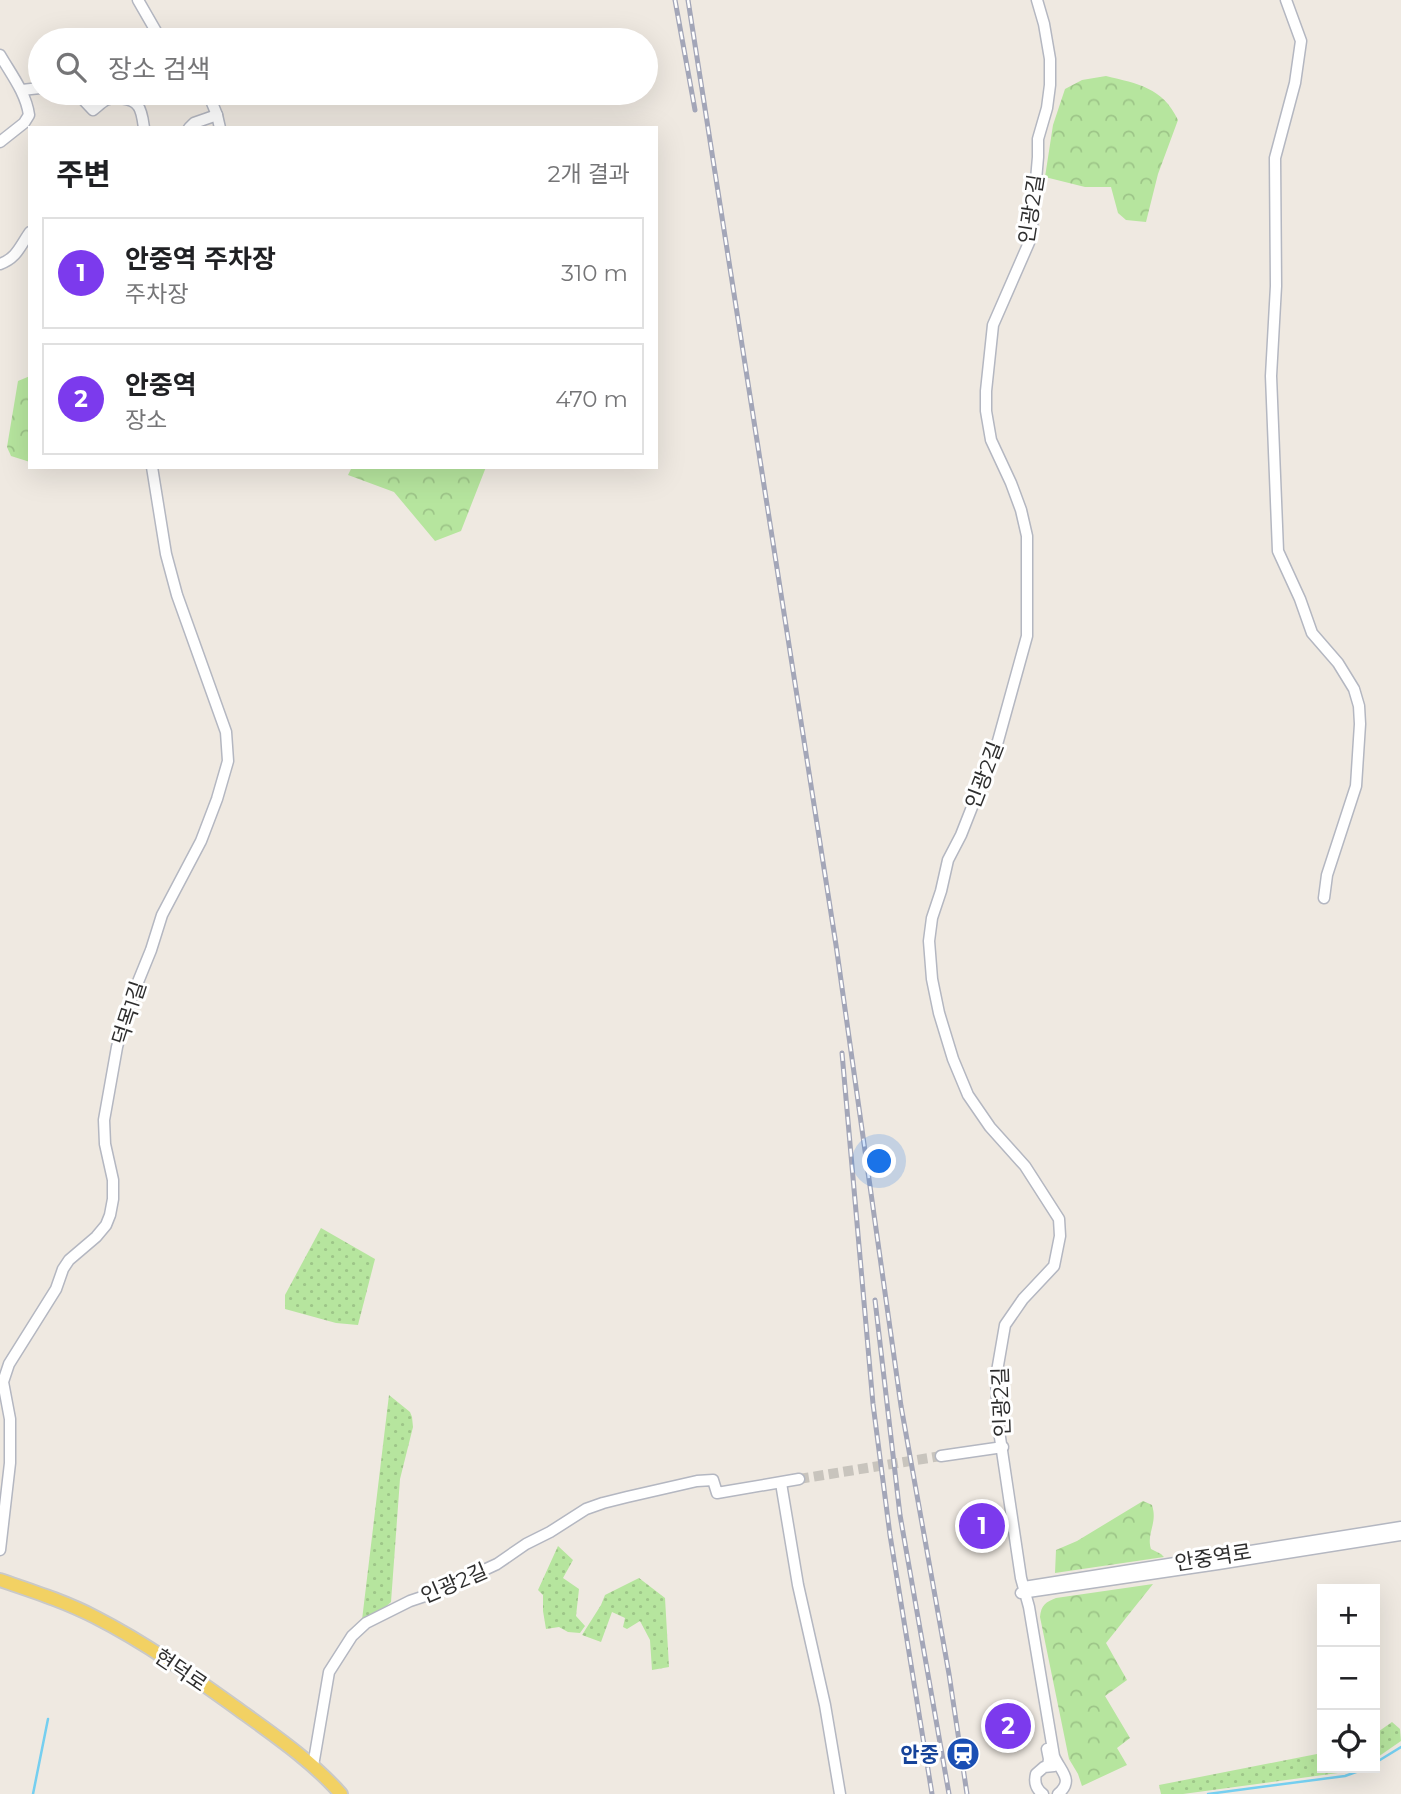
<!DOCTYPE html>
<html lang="ko">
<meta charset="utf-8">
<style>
body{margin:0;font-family:Montserrat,"Noto Sans KR",sans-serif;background:#f6f6f6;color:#202124}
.controls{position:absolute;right:21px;bottom:21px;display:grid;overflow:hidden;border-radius:0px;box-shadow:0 7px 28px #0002}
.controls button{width:63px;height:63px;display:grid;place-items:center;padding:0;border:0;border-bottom:2px solid #e0e0e0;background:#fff;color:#202124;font:35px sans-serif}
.you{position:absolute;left:880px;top:1162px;width:24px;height:24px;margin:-18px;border:5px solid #fff;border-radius:50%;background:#1a73e8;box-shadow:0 0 0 10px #1a73e833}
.badge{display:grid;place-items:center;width:46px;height:46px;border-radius:50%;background:#7c3aed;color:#fff;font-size:23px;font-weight:700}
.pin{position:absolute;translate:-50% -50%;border:4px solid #fff;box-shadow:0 2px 7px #0006}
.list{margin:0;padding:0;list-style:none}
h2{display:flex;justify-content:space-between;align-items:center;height:91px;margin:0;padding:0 28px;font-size:30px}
h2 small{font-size:23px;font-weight:400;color:#757577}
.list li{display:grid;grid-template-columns:46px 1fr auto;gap:21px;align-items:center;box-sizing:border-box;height:112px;margin:0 14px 14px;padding:0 14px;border:2px solid #e0e0e0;border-radius:0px}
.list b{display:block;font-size:26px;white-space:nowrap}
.list p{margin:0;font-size:23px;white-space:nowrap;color:#757577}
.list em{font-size:23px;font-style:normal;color:#757577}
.icon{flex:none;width:38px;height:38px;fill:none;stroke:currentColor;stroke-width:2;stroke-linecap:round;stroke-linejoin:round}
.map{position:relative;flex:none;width:1401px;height:1794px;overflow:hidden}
.search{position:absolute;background:#fff;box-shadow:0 7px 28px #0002;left:28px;top:28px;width:630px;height:77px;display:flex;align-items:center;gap:18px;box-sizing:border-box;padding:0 24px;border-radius:38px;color:#757577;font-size:26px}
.panel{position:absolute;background:#fff;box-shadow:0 7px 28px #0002;left:28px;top:126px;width:630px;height:343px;border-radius:0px}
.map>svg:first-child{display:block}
.grass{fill:url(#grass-dots)}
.forest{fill:url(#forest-crowns)}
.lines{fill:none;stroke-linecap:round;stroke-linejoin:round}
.stream{stroke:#75cff0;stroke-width:2.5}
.minor-tunnel{stroke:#c8c4bd;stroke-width:10;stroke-dasharray:10 5;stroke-linecap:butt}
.minor-casing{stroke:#b4b7c1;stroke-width:13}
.major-casing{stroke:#c9c9c9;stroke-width:16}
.minor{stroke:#fff;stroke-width:10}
.major{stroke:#f2d163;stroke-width:12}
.rail-casing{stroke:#a3a6b8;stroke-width:5}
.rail{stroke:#fff;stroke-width:2.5;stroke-dasharray:8;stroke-linecap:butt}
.labels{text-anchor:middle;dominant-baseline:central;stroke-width:6;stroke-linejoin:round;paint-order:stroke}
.street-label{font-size:21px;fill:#2e2e2e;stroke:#fff}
.transit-label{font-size:21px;font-weight:bold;fill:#164399;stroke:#fff;text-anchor:end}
</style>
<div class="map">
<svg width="1401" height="1794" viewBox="0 0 1401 1794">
<defs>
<pattern id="grass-dots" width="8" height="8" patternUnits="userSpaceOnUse" patternTransform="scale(1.75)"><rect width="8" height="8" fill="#b6e59e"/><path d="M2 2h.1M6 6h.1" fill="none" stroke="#9dc588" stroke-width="1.8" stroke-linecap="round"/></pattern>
<pattern id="forest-crowns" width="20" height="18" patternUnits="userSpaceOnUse" patternTransform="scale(1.75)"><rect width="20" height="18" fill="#b6e59e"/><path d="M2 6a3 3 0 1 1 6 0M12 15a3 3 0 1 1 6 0" fill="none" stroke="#9dc588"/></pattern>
</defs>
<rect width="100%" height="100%" fill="#efe9e1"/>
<g class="grass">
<path d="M321,1228L375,1259L358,1325L336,1323L285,1309V1295Z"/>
<path d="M389,1395L410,1412L412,1417L413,1427L400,1479L391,1602L381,1611L362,1620Z"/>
<path d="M558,1546L573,1560L563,1578L579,1589L576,1616L585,1626L580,1633L568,1632L559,1627L546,1629L543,1611V1595L538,1590Z"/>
<path d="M639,1578L665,1598L669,1667L652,1670L650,1640L640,1621L627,1629L623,1627L625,1618L612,1612L601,1642L582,1635L601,1605L605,1595Z"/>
<path d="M1392,1722L1400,1729L1401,1741L1375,1759V1734Z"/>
<path d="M1322,1753V1768H1357L1338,1773L1183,1794H1161L1159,1785Z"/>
</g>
<g class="forest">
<path d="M1106,76C1138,84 1162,87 1178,120L1158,174L1146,222L1126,220L1118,213L1111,187H1085L1045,177L1053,125L1065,89L1082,80Z"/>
<path d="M30,376V462L11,456L7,447L18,381Z"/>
<path d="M352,467H486L461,531L435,541L394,492L348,475Z"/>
<path d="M1143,1501L1152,1505C1158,1524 1146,1533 1151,1549L1161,1554L1164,1557L1055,1573L1056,1550L1077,1541Z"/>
<path d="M1153,1584L1106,1643L1127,1680L1105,1696L1130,1738L1117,1748L1127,1765L1082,1786L1078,1774L1069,1759L1040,1617C1041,1605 1046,1602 1056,1598Z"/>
</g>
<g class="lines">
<g class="stream">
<path d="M1375,1763L1401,1747"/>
<path d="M33,1794L48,1719"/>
<path d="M1208,1794L1345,1776L1367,1768"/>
</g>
<path class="minor-tunnel" d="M799,1479L941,1456"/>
<defs>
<g id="minor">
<path d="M138,0L161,40"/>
<path d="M1037,0L1044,24L1050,59V85L1047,108L1038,139V157L1031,238L993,325L986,391V411L991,440L1011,483L1021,510L1027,536V636L998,741L961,835L948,860L941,891L932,918L929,941L932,979L939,1013L953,1059L968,1095L990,1127L1025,1166L1059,1219L1060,1236L1054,1266L1023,1299L1005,1325L996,1377L998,1424L1021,1578L1029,1607L1054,1756C1060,1771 1075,1780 1058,1794"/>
<path d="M1286,0L1301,41L1295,83L1275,158L1276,286L1271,376L1278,551L1300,599L1312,633L1338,663L1354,689L1359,706L1360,724L1356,786L1327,875L1324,898"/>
<path d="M0,55C11,74 26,93 29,115L24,123L0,142"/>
<path d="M22,90L40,88"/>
<path d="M77,93L93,110C97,107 102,102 106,100C114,96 133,98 138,106C142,111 143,121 144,128"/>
<path d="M208,93L217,115L220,128"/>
<path d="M189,128L194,123L217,115"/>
<path d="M0,264C17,258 20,246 30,232"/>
<path d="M941,1456L1003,1447"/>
<path d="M781,1483L798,1585L825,1705L840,1794"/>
<path d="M0,1550L10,1463V1419L3,1382L9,1364L56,1289L63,1269L69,1260L96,1237L106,1225L110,1215L113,1199V1180L105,1144L104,1120L117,1047L129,1004L151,950L162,915L201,841L217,799L228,761L226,732L177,595L166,554L152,467"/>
<path d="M1024,1587L1401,1527"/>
<path d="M1021,1593L1218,1564L1401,1535"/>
<path d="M1047,1749L1049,1759L1048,1766"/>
<path d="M313,1766L329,1672L352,1636L366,1623L410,1601L437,1592L497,1564L526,1544L550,1532L586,1509L603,1503L627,1497L697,1481L713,1480L717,1493L799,1479"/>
<path d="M1043,1794C1036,1789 1034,1782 1036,1774L1044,1767L1054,1766"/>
</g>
<path id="major" d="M0,1580C32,1591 64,1601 95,1617C146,1643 192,1676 238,1709C274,1735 312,1761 341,1794"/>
</defs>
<use href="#minor" class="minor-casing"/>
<use href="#major" class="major-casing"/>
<use href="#minor" class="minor"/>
<use href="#major" class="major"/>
<defs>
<g id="rail">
<path d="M675,0L695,110"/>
<path d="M688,0L836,945L901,1406L949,1674L967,1794"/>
<path d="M842,1053L873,1404L890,1535L932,1794"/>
<path d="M875,1300L900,1515L949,1794"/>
</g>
</defs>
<use href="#rail" class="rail-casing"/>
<use href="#rail" class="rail"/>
</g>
<defs>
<symbol id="station-disc" viewBox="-11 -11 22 22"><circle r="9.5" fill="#1a4fb4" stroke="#fff"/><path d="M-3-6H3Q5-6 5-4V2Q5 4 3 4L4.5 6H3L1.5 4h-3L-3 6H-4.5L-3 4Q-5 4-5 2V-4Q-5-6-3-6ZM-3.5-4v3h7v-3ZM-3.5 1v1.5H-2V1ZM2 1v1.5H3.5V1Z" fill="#fff"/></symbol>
</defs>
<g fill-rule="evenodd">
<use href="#station-disc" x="944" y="1735" width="38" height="38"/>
</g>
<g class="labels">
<g class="street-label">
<text transform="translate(1031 209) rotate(-81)">인광2길</text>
<text transform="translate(984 775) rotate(-69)">인광2길</text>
<text transform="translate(129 1013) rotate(-72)">덕목1길</text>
<text transform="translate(1001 1402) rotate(-92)">인광2길</text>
<text transform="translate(1213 1557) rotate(-9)">안중역로</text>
<text transform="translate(454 1583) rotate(-23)">인광2길</text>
<text transform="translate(181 1670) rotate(34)">현덕로</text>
</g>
<g class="transit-label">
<text x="939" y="1754">안중</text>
</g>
</g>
</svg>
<div class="controls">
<button>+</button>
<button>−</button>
<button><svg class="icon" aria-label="locate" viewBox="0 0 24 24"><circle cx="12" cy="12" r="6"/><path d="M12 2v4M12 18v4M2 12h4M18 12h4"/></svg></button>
</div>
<div class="you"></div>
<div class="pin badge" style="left:982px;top:1526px">1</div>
<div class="pin badge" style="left:1008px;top:1726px">2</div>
<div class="search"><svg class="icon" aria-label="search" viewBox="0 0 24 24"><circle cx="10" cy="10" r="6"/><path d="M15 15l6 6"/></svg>장소 검색</div>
<section class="panel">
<h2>주변<small>2개 결과</small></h2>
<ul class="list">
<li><span class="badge">1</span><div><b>안중역 주차장</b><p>주차장</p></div><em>310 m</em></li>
<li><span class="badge">2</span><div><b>안중역</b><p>장소</p></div><em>470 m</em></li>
</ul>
</section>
</div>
